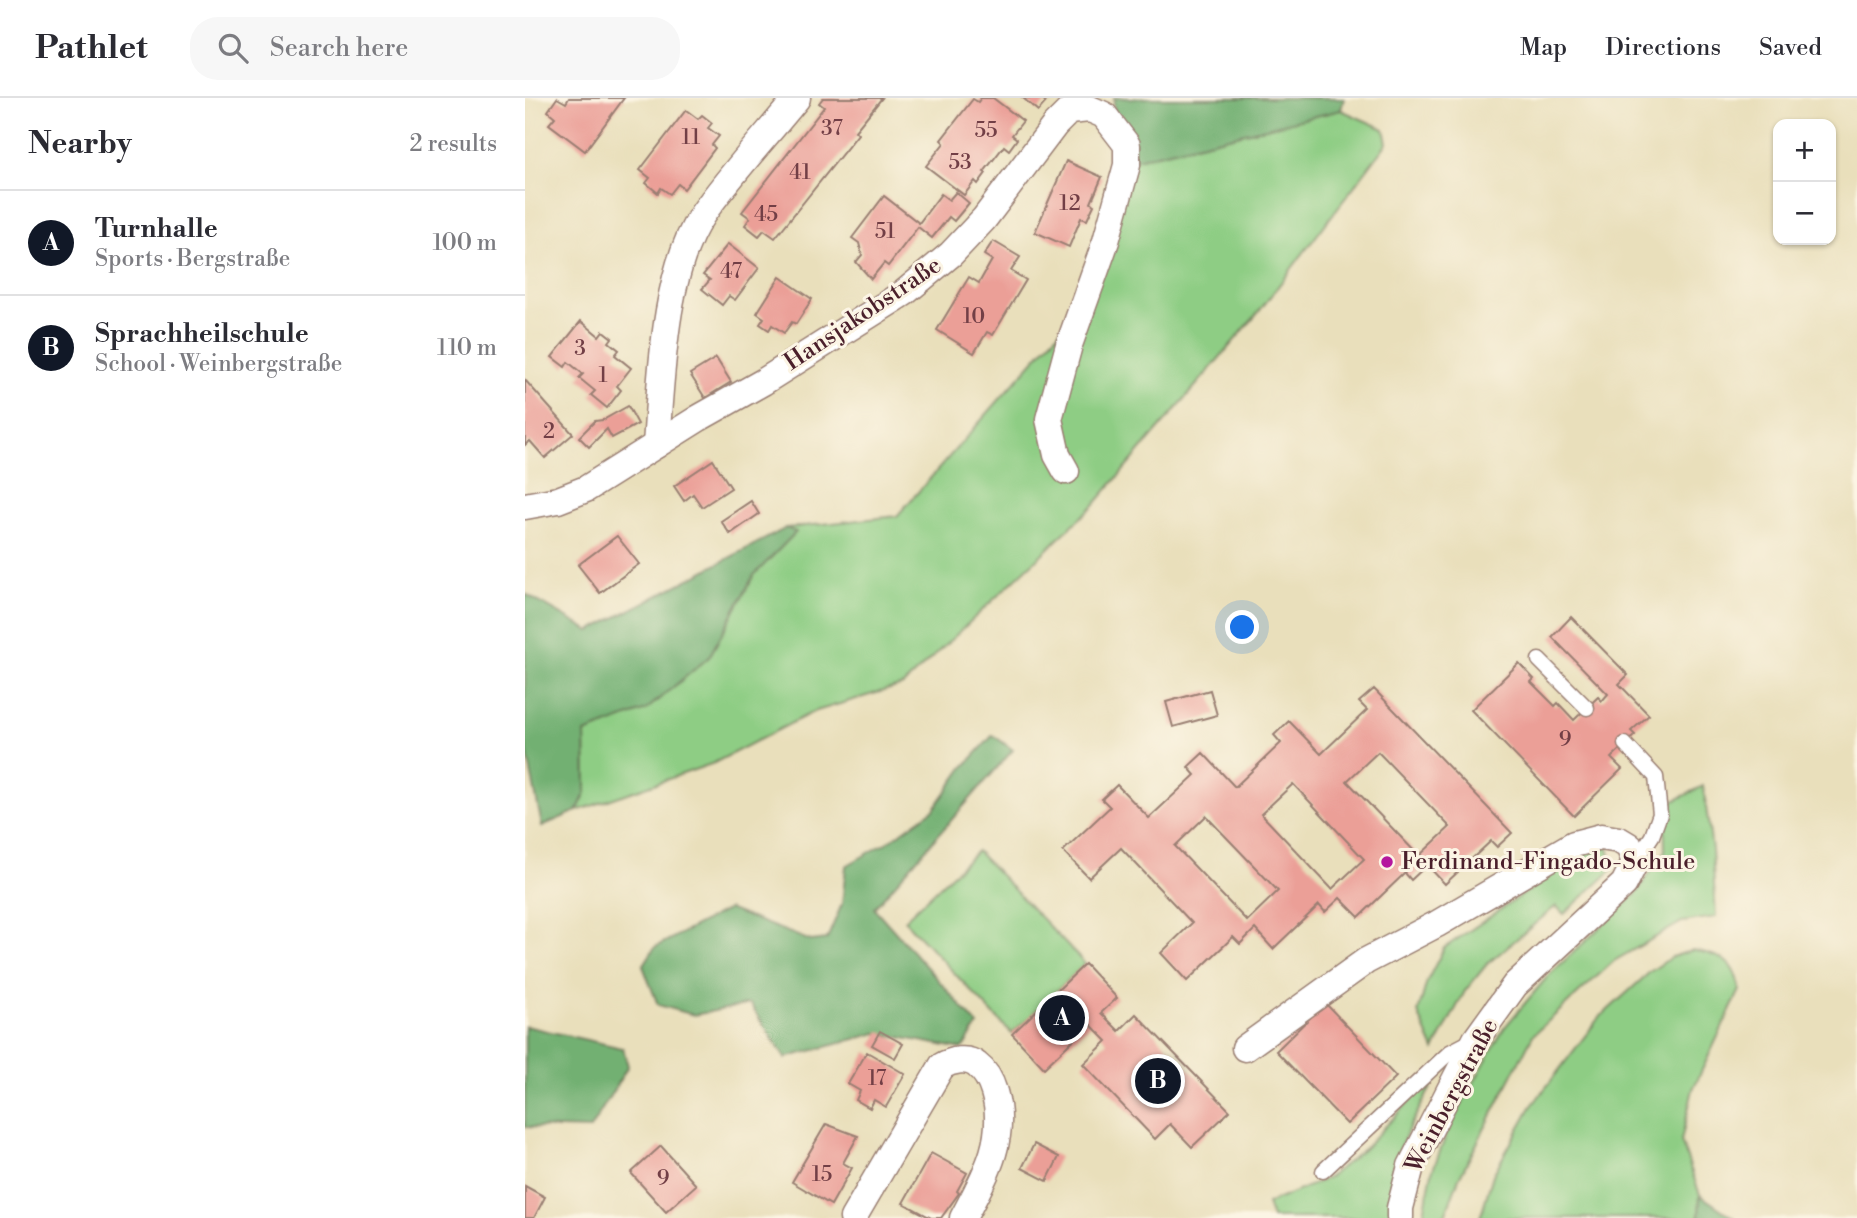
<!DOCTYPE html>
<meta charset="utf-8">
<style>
body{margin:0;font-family:"Libre Bodoni",serif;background:#f7f7f7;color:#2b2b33}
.controls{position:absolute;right:21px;top:21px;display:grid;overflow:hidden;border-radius:14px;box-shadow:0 2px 5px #0004}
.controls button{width:63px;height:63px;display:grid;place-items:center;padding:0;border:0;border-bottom:2px solid #e1e1e2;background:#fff;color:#2b2b33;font:35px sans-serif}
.you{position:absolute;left:718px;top:530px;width:24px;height:24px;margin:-18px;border:5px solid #fff;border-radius:50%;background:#1a73e8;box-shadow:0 0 0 10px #1a73e833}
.badge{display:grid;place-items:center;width:46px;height:46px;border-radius:50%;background:#111827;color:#fff;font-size:23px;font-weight:700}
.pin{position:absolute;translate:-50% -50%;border:4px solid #fff;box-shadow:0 2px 7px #0006}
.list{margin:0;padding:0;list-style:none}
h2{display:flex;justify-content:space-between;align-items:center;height:91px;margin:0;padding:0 28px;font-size:30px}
h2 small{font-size:23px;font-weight:400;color:#7c7c81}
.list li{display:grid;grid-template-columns:46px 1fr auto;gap:21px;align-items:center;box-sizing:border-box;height:105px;padding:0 28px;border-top:2px solid #e1e1e2}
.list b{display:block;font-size:26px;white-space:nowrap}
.list p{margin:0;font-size:23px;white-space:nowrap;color:#7c7c81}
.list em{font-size:23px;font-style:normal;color:#7c7c81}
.icon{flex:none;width:38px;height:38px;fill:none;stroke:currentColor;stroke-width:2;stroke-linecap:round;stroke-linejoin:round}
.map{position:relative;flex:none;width:1332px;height:1120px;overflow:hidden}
header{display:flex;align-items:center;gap:42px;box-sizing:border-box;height:98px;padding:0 35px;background:#fff;border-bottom:2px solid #e1e1e2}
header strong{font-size:33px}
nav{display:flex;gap:38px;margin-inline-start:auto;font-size:24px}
.search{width:490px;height:63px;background:#f7f7f7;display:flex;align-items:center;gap:18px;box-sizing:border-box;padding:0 24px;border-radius:28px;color:#7c7c81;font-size:26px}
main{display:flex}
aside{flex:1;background:#fff}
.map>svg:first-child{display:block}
.green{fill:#8ecd84;stroke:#6c7658;stroke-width:2}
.forest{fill:#72b072;stroke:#5e684e;stroke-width:2}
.building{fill:#eb9f97;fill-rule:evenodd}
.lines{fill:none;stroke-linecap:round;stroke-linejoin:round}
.lane-casing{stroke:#9a7f73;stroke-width:17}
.street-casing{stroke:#9a7f73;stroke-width:29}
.lane{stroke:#fff;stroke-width:14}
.street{stroke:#fff;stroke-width:26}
.poi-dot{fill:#b5179e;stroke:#fcf5e5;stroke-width:2.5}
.labels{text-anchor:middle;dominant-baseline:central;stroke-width:6;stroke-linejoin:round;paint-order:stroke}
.number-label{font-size:21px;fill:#723f46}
.street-label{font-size:24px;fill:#4a1f2b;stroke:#fcf5e5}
.poi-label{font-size:24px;fill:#4a1f2b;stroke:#fcf5e5;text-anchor:start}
</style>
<header>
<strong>Pathlet</strong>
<div class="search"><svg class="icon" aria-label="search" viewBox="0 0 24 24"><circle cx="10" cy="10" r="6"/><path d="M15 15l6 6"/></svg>Search here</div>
<nav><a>Map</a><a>Directions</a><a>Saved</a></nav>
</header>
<main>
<aside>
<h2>Nearby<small>2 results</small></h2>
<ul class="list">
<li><span class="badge">A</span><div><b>Turnhalle</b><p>Sports · Bergstraße</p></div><em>100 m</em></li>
<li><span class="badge">B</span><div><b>Sprachheilschule</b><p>School · Weinbergstraße</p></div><em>110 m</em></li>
</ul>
</aside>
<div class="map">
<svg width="1332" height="1120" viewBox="0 0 1332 1120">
<rect width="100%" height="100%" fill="#fcf5e5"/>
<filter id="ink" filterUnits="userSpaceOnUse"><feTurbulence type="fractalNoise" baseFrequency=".0143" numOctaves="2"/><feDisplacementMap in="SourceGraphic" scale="14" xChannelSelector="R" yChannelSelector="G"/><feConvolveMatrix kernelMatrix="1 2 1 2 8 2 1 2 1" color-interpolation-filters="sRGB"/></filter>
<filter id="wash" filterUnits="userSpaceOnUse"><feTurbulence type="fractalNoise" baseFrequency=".00686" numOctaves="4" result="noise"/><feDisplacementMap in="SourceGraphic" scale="28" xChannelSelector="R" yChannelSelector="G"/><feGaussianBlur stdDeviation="1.57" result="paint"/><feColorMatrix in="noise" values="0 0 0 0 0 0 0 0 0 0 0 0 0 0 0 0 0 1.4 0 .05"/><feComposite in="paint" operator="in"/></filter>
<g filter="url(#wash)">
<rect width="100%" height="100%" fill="#e9dfbb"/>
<g class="green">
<path d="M816,12L859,31L862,45L732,216L569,407L378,587L288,614L189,665L52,713L61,694L60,635L121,611L184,559L229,477L270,435L261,430L372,418L563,201L603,63Z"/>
<path d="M1178,688L1187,751L1191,819L1157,824L1089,863L1008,937L934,1080L919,1120H898L907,1074L926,1025L979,930L1023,878L1110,797L1140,753L1139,708Z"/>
<path d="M1068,749H1083L1088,771L1039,816L1031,808L962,866L940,893L909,952L893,915L902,883L919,850Z"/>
<path d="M452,753L560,866L487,936L379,822Z"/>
<path d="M1168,852C1197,858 1209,862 1215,892L1168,991L1156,1043L1175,1097L1174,1120H955L968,1077L1006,1009L1073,921L1126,873L1147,859Z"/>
<path d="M917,969L884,1030L868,1067L866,1120H747L742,1106L803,1080L839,1051Z"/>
</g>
<g class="forest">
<path d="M589,0H819L816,12L603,63L588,37Z"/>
<path d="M261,430L271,434L229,477L184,559L121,612L60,635L61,694L52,713L17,728L0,644V496L65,533Z"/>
<path d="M468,637L488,652L349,810L453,927L437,951L352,935L260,960L225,906L169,917L133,907L118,868L130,849L203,811L286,843L302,841L317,806L321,768L366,742L409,711L438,670Z"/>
<path d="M0,928L98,950L103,968L65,1031L0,1029Z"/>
<path d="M1175,1097L1209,1120H1174Z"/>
</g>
<g id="blocks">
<g class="building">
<path d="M32,0L41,5L44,0H99L60,53L24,26L30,19L23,13Z"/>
<path d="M298,0H357L330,33L333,36L250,140L239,132L234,138L220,127L225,120L217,114L299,9L294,5Z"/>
<path d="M456,0H468L498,23L487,37L492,41L484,52L479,48L459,74L461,75L453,86L450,83L439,97L401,68L419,45L416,42L448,1L453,4Z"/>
<path d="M498,0H516L521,4L513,13Z"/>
<path d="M161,12L173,21L177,17L187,25L183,30L194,38L187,47L190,50L159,91L153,86L145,96L136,90L133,95L121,85L125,80L115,72Z"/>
<path d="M541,63L577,79L566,105L569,107L562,122L556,120L544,149L510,134Z"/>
<path d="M431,94L444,105L429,123L424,119L407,140L393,129L363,168L359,165L346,181L331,164L337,157L334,145L327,140L359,98L394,125L416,96L424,102Z"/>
<path d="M468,143L495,159L486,173L501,182L468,237L462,234L449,255L412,232L444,179L454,185L467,162L459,157Z"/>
<path d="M203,146L234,170L210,202L204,198L197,207L177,191L185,182L178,177Z"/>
<path d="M255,179L287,201L271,226L267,224L259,235L247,227L244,232L235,226L239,220L232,215Z"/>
<path d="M56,223L74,238L78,233L87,240L84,244L94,252L90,257L106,270L92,288L96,292L82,310L66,297L70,293L54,280L58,276L43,264L40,269L27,259Z"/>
<path d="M191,260L206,284L180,300L165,276Z"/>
<path d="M0,282L48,336L20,360L5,343L0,347Z"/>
<path d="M103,308L113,326L87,340L82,331L64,349L54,339L70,323L78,322Z"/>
<path d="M188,362L206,390L177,409L168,396L159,403L149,388Z"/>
<path d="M226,403L234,416L205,436L196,423Z"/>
<path d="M92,438L114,466L75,495L53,467Z"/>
<path d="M1046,519L1103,577L1094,586L1124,617L1106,633L1110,637L1086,660L1097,671L1049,718L946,612L994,565L1009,581L1006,584L1030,608L1033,605L1049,622L1073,599L1077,603L1083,596L1027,539Z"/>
<path d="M849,591L987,735L972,749L966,743L920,786L902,767L886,782L880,775L834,819L815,800L800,814L794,807L748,851L730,831L715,846L708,839L662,883L636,855L667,825L596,750L564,780L538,753L585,709L577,701L592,687L624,720L670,677L663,669L678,655L710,689L756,645L749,637L764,623L796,656L842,612L834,604ZM853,654L925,729L894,758L822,683ZM768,686L839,761L807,791L736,716ZM681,718L753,793L722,823L650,748Z"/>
<path d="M685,592L692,617L648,629L641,604Z"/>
<path d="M560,866L592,900L576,915L594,933L611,916L705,1013L667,1049L645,1026L630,1041L558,966L582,943L565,926L519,970L487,936Z"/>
<path d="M800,905L871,979L822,1026L751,953Z"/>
<path d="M355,933L378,946L370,960L347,947Z"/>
<path d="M342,954L380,976L361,1009L349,1002L345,1010L331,1002L335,993L323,986Z"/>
<path d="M301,1026L333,1038L318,1065L327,1070L306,1107L267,1084Z"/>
<path d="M509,1046L534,1059L522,1083L497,1070Z"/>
<path d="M136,1048L171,1087L141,1114L106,1075Z"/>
<path d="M406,1055L442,1075L432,1093L434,1095L416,1120H406L378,1105Z"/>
<path d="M0,1088L20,1099L9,1120H0Z"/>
</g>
</g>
</g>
<g filter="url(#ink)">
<use href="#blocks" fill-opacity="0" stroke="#9a7f73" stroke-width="2"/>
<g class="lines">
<defs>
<g id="lane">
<path d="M1014,562L1062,610"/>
<path d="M1100,646L1131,679L1135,716L1127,738L1110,764"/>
<path d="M798,1073L925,954L946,943"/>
</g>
<g id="street">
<path d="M131,347C136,281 139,172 177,117C204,78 242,37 272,0"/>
<path d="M0,408L33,402L61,391L174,320L238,284L379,195L426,156L459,121L530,27L544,13L565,11L579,17L602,47V67L581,143L544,247L524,321L532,357L541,373"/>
<path d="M720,950L841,863L912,826L1049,746L1076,739L1094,742L1104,748L1110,764L1099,786L990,887L951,941L886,1068L875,1110V1120"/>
<path d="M328,1120L417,968C427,962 443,959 452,967C460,973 466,984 469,994C483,1041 459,1080 438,1120"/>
</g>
</defs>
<use href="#lane" class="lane-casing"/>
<use href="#street" class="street-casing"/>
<use href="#lane" class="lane"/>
<use href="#street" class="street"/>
</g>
</g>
<circle class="poi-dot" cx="862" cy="764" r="7"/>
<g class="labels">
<g class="number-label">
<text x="307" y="31">37</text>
<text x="461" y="33">55</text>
<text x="166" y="40">11</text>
<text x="435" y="65">53</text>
<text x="275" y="75">41</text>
<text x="545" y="106">12</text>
<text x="241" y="117">45</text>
<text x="360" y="134">51</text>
<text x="206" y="174">47</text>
<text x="449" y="219">10</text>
<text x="55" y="251">3</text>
<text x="78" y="278">1</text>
<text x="24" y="334">2</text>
<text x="1040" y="642">9</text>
<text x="352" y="981">17</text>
<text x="297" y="1077">15</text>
<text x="138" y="1081">9</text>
</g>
<g class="street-label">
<text transform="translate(338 216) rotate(-34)">Hansjakobstraße</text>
<text transform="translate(927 998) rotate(-62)">Weinbergstraße</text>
</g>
<g class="poi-label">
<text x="876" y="764">Ferdinand-Fingado-Schule</text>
</g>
</g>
</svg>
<div class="controls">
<button>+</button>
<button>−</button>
</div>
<div class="you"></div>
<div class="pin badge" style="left:537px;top:920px">A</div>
<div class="pin badge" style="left:633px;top:983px">B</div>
</div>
</main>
